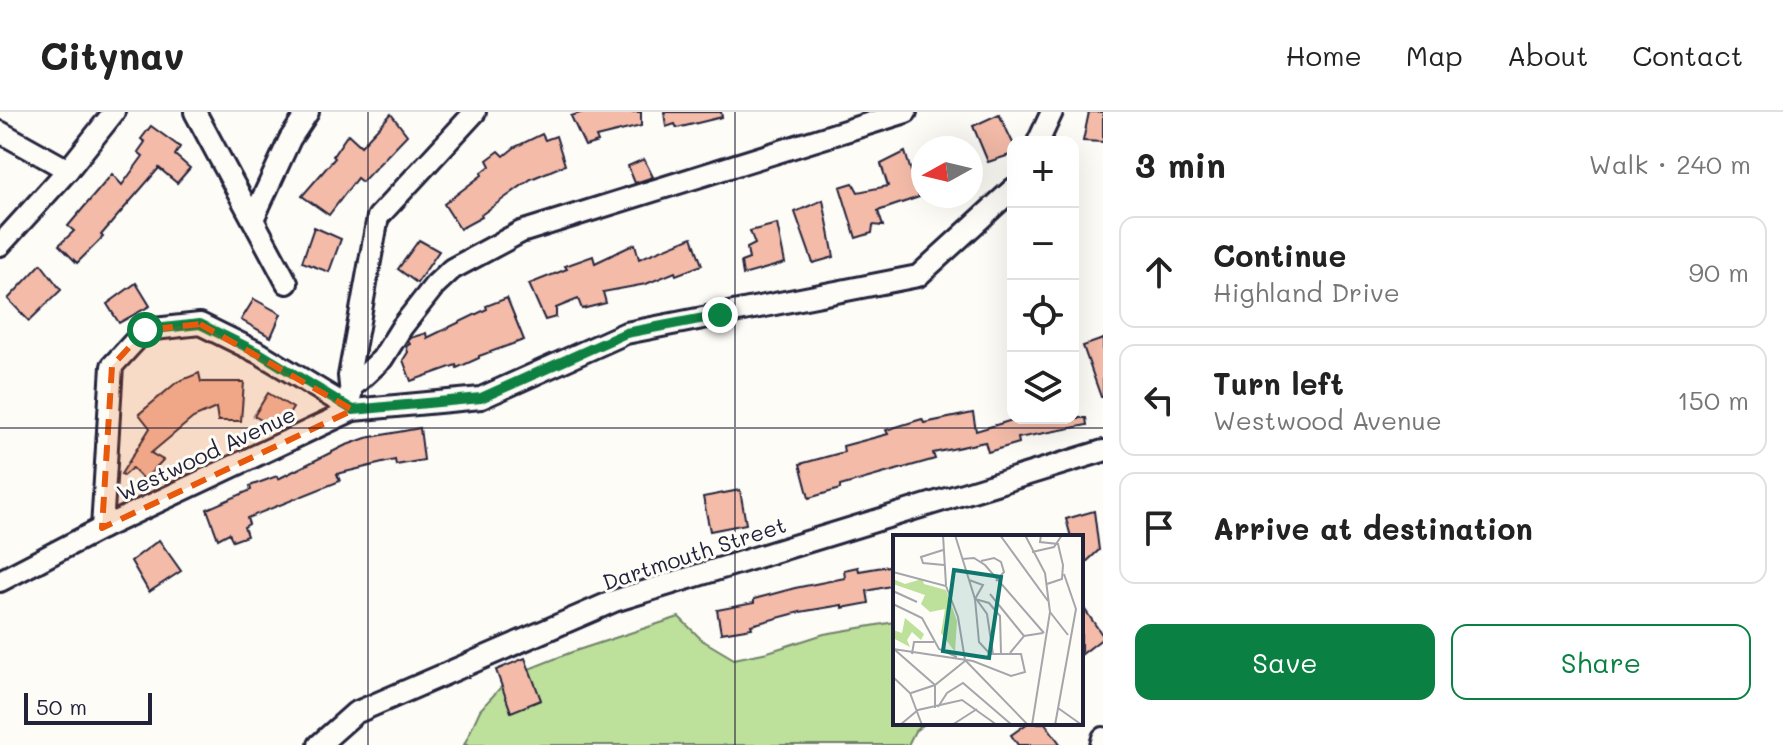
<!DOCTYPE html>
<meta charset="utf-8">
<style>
body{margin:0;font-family:Mali,sans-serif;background:#f2f2f2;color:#222}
.controls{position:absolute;right:24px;top:24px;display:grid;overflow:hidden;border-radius:16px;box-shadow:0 8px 32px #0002}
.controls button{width:72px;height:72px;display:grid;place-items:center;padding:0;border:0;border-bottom:2px solid #e0e0e0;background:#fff;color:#222;font:40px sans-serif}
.compass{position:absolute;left:911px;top:24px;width:72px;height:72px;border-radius:50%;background:#fff;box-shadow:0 8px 32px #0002;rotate:262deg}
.scale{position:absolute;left:24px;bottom:20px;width:128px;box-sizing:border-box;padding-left:8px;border:4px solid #22223b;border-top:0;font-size:22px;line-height:28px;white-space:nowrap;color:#22223b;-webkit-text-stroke:6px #fdfcf7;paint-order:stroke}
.stop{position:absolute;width:24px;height:24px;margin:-18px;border:6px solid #0b8043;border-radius:50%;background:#fff}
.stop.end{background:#0b8043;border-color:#fff;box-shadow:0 2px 8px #0008}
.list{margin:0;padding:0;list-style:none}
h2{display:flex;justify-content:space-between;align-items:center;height:104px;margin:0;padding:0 32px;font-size:34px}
h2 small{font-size:26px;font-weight:400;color:#767676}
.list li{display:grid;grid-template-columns:52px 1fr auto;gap:24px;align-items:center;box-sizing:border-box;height:112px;margin:0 16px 16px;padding:0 16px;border:2px solid #e0e0e0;border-radius:16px}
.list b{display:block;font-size:30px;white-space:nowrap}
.list p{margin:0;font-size:26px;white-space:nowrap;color:#767676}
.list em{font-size:26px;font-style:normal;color:#767676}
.actions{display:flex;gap:16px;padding:24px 32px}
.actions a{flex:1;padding:18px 0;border:2px solid #0b8043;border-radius:16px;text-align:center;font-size:28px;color:#0b8043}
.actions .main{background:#0b8043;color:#fff}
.icon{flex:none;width:44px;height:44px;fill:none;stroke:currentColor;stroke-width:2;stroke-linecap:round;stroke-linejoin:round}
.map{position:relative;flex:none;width:1103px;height:633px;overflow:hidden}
header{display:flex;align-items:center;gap:48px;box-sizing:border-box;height:112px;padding:0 40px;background:#fff;border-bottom:2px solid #e0e0e0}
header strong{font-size:38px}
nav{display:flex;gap:44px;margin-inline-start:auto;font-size:28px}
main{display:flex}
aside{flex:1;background:#fff}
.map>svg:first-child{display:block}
.green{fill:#bde09a;stroke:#70816a;stroke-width:2}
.building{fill:#f3bba8;stroke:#22223b;stroke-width:2}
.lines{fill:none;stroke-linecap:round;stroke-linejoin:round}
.minor-casing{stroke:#22223b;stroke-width:26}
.minor{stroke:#fdfcf7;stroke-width:20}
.route{stroke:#0b8043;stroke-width:10}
.marked{fill:#e8590c;fill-opacity:0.2;stroke:#e8590c;stroke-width:6;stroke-dasharray:16 10;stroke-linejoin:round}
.grid{fill:none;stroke:#22223b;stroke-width:2;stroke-opacity:0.55}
.labels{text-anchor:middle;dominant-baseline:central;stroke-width:6;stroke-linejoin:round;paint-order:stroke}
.street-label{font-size:22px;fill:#22223b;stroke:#fdfcf7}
.inset-road{fill:none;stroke:#a5a5ac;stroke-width:2}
.view{fill:#0f766e;fill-opacity:0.15;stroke:#0f766e;stroke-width:4}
.inset-edge{fill:none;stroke:#22223b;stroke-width:4}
</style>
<header>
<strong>Citynav</strong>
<nav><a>Home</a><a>Map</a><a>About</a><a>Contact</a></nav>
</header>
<main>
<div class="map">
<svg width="1103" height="633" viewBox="0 0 1103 633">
<rect width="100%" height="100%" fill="#fdfcf7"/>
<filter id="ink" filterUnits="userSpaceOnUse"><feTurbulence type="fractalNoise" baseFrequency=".0125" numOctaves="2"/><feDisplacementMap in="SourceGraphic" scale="16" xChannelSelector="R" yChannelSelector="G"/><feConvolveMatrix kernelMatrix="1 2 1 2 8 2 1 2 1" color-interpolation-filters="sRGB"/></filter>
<g filter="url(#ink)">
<path class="green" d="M679,505L702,528L734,547L768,540L824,522L895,510V611H926L915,619L908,633H464L480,598L511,564L572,540Z"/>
<g class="building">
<path d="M583,0H641V14L596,25L598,30L585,34L571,4Z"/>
<path d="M664,0H721L722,5L677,16L675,12L666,15Z"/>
<path d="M1089,0H1103V30L1083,29Z"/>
<path d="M391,2L407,23L362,70L357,66L329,103L302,84L335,46L333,44L348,22L361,34Z"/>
<path d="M999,2L1013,31V42L988,50L973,14Z"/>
<path d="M151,14L180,35L175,43L190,56L177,71L159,56L101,123L103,125L77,151L59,133L74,119L68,114L112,62L122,73L143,44L138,40L145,30L141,27Z"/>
<path d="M542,22L545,28L556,24L565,53L531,67L481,103L482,105L460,117L444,92L482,63L481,61L490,54L487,48L499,39L504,44L515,35Z"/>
<path d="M905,40L919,85L878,99L883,114L873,113L872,121L856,126L840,75L853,71L858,80L888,74L881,52Z"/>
<path d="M644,47L653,65L635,71L628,54Z"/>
<path d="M823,88L834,145L813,151L795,100Z"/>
<path d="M777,112L785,151L743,163L741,150L749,147L747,136L755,132L750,119Z"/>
<path d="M314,115L341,127L329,160L302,150Z"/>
<path d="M692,125L702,153L676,163L675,160L646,172L603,180L606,191L582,197L578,187L556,196V205L545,208L529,172L567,157L565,154L593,144L595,151L635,132L639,147Z"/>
<path d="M419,128L439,139L417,171L398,157Z"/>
<path d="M41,152L61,178L29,209L8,187Z"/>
<path d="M136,171L150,194L119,211L107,192Z"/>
<path d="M507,186L524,228L479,244V246L457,256L456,253L411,269L403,248L408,240L406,234L410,232L408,229L410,226L426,221L427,226L487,197L486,194Z"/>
<path d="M254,187L281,202L271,225L241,208Z"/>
<path d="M1103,227V285H1101L1083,234Z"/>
<path d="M199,261L201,270H244L241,309H218L216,296L193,306L151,341L163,348L144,368L132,356L123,364L121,362L150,316L139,302L177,270Z"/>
<path d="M268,281L293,296L279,318L254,304Z"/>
<path d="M973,301L976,319L1019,306H1086L1087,313L1018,326L1019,331L988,340L985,330L933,341L935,347L840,374V377L809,386L800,352L844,340L843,334L888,322L886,318L922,307L924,311Z"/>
<path d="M420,316L424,348L396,353L395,348L337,362L340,369L247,406L249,412L244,415L247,424L233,429L229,421L218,427L207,397L251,378L250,374L277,364L278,367L344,334L366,326Z"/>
<path d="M740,378L746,412L710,419L703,385Z"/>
<path d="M1094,399L1099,438L1081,455V425H1071L1066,407Z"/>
<path d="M159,428L181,459L149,480L131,449Z"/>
<path d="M895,453V473L867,479L869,491L842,496V493L800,500L751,513L752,516L721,521L717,498L754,491V487L795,476L845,466L844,458L858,455L859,459Z"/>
<path d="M1081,492L1103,524V526L1081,543Z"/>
<path d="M525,546L541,588L511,600L496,558Z"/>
<path d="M1028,611H1045L1061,633H1018L1011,623Z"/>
</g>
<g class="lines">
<defs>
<g id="minor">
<path d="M195,0L287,171"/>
<path d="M0,20L68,58"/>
<path d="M1038,30L1052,0"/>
<path d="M253,107L290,27L308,0"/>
<path d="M0,133L68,58L114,0"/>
<path d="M351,276L382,247L402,215L435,173L452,157L521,120L906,0"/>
<path d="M351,283L349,264L378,105L475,0"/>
<path d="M102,416L112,254L145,218L200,212L261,242L353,298"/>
<path d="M0,469L102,416L353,298L481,286L626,221L918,164L1013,77"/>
<path d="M319,633L355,601L614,489L1103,339"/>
<path d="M1101,633L1103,626"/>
</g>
</defs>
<use href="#minor" class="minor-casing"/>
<use href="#minor" class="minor"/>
</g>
</g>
<g class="lines" filter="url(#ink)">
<path class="route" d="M145,218L200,212L261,242L353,298L481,286L626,221L720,203"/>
</g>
<path class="marked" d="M200,212L353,298L102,416L112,254L145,218Z"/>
<path class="grid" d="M368,0V633M735,0V633M0,316H1103"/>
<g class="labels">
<g class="street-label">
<text transform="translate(206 341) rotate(-25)">Westwood Avenue</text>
<text transform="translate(694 441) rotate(-18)">Dartmouth Street</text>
</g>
</g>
<g transform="translate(893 423)">
<rect width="190" height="190" fill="#fdfcf7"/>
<path d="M0,44L12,49L29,44L31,49L53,55L64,86L62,117L48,98L52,74L37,77L28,69L32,60L0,49ZM12,83L31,99L28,105L19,97L14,105L17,112L0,103V95L9,98Z" fill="#bde09a"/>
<path class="inset-road" d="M50,0L53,50M107,0L155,66M132,0L152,38L157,77L139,190M148,0L147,7L165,9L170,30L169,44L154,49M50,15L28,22L30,28L51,30M139,17L161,12L169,0M69,24L81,23L92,30L151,98M88,26L101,23L108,27L111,37L103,46M0,37L53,51L65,82L72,125L135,190M190,40V69M76,45L90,50L82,64L96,68L107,81L108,118M0,56L24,67M97,59L131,101M84,65L94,79L100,119M0,69L29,83L46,114L64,122M157,77L175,100M0,114L80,126L118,141L132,137L128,119H97L86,107L82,64L62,0M2,115L42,150V173M117,118L131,101L150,98M19,119L21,107H41M0,142L17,158L29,190M18,158L42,150L72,126M45,172L54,158L70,148L119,190M165,173L189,190M7,190L25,175L69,165L104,190M59,190L84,174M162,190L183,74L171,39"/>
<path class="view" d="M61,35L108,42L96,123L50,116Z"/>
<rect width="190" height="190" class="inset-edge"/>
</g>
</svg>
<div class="controls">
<button>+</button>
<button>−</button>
<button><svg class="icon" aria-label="locate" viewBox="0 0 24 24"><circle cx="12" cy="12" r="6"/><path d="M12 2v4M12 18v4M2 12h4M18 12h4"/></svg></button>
<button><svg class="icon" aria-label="layers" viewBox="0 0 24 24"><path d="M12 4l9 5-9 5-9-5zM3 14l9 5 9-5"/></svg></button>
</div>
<svg class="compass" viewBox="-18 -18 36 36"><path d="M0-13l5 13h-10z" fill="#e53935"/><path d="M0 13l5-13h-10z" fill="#767676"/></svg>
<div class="scale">50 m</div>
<div class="stop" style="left:145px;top:218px"></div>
<div class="stop end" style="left:720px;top:203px"></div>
</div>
<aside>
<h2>3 min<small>Walk · 240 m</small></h2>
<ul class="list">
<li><svg class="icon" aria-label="ahead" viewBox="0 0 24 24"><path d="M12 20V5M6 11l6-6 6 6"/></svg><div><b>Continue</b><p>Highland Drive</p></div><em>90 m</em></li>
<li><svg class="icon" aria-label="left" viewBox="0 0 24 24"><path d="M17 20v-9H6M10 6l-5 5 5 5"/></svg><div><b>Turn left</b><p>Westwood Avenue</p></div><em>150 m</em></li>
<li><svg class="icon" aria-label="arrive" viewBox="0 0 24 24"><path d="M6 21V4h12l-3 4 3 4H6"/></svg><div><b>Arrive at destination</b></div></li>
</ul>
<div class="actions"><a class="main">Save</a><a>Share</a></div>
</aside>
</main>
